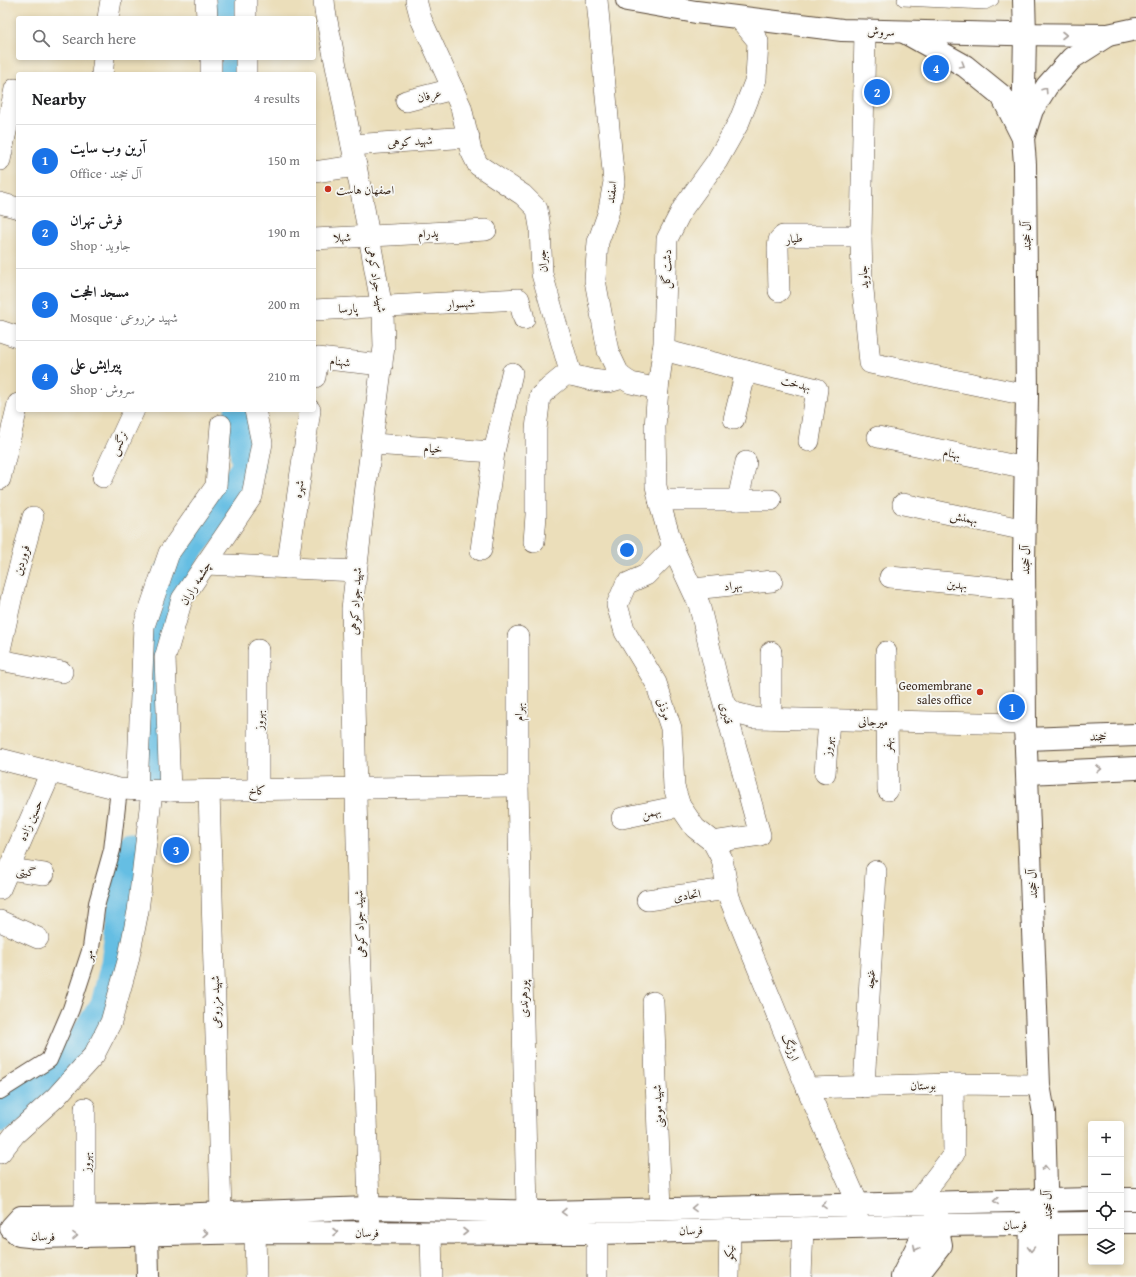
<!DOCTYPE html>
<meta charset="utf-8">
<style>
body{margin:0;font-family:"Gentium Book Plus",Amiri,serif;background:#f6f6f6;color:#202124}
.controls{position:absolute;right:12px;bottom:12px;display:grid;overflow:hidden;border-radius:4px;box-shadow:0 2px 6px #0003}
.controls button{width:36px;height:36px;display:grid;place-items:center;padding:0;border:0;border-bottom:1px solid #e0e0e0;background:#fff;color:#202124;font:20px sans-serif}
.you{position:absolute;left:627px;top:550px;width:14px;height:14px;margin:-10px;border:3px solid #fff;border-radius:50%;background:#1a73e8;box-shadow:0 0 0 6px #1a73e833}
.badge{display:grid;place-items:center;width:26px;height:26px;border-radius:50%;background:#1a73e8;color:#fff;font-size:13px;font-weight:700}
.pin{position:absolute;translate:-50% -50%;border:2px solid #fff;box-shadow:0 1px 4px #0006}
.list{margin:0;padding:0;list-style:none}
h2{display:flex;justify-content:space-between;align-items:center;height:52px;margin:0;padding:0 16px;font-size:17px}
h2 small{font-size:13px;font-weight:400;color:#757577}
.list li{display:grid;grid-template-columns:26px 1fr auto;gap:12px;align-items:center;box-sizing:border-box;height:72px;padding:0 16px;border-top:1px solid #e0e0e0}
.list b{display:block;font-size:15px;white-space:nowrap}
.list p{margin:0;font-size:13px;white-space:nowrap;color:#757577}
.list em{font-size:13px;font-style:normal;color:#757577}
.icon{flex:none;width:22px;height:22px;fill:none;stroke:currentColor;stroke-width:2;stroke-linecap:round;stroke-linejoin:round}
.map{position:relative;flex:none;width:1136px;height:1277px;overflow:hidden}
.search{position:absolute;background:#fff;box-shadow:0 2px 6px #0003;left:16px;top:16px;width:300px;height:44px;display:flex;align-items:center;gap:10px;box-sizing:border-box;padding:0 14px;border-radius:4px;color:#757577;font-size:15px}
.panel{position:absolute;background:#fff;box-shadow:0 2px 6px #0003;left:16px;top:72px;width:300px;height:340px;border-radius:4px}
.map>svg:first-child{display:block}
.lines{fill:none;stroke-linecap:round;stroke-linejoin:round}
.river{stroke:#65bee3;stroke-width:33}
.service-casing{stroke:#554535;stroke-width:12}
.pedestrian-casing{stroke:#554535;stroke-width:18}
.minor-casing{stroke:#554535;stroke-width:22}
.tertiary-casing{stroke:#554535;stroke-width:24}
.primary-casing{stroke:#554535;stroke-width:24}
.service{stroke:#fff;stroke-width:11}
.pedestrian{stroke:#fff;stroke-width:16}
.minor{stroke:#fff;stroke-width:21}
.tertiary{stroke:#fff;stroke-width:22}
.primary{stroke:#fff;stroke-width:22}
.oneway{stroke:#a79f9a}
.poi-dot{fill:#c8321e;stroke:#f6f6f2;stroke-width:1.5}
.labels{text-anchor:middle;dominant-baseline:central;stroke-width:3.5;stroke-linejoin:round;paint-order:stroke}
.street-label{font-size:12px;fill:#3b2a1e;stroke:#f6f6f2}
.poi-label{font-size:12px;fill:#3b2a1e;stroke:#f6f6f2;text-anchor:start}
</style>
<div class="map">
<svg width="1136" height="1277" viewBox="0 0 1136 1277">
<rect width="100%" height="100%" fill="#f6f6f2"/>
<filter id="ink" filterUnits="userSpaceOnUse"><feTurbulence type="fractalNoise" baseFrequency=".025" numOctaves="2"/><feDisplacementMap in="SourceGraphic" scale="8" xChannelSelector="R" yChannelSelector="G"/><feConvolveMatrix kernelMatrix="1 2 1 2 8 2 1 2 1" color-interpolation-filters="sRGB"/></filter>
<filter id="wash" filterUnits="userSpaceOnUse"><feTurbulence type="fractalNoise" baseFrequency=".012" numOctaves="4" result="noise"/><feDisplacementMap in="SourceGraphic" scale="16" xChannelSelector="R" yChannelSelector="G"/><feGaussianBlur stdDeviation="0.9" result="paint"/><feColorMatrix in="noise" values="0 0 0 0 0 0 0 0 0 0 0 0 0 0 0 0 0 1.4 0 .05"/><feComposite in="paint" operator="in"/></filter>
<g filter="url(#wash)">
<rect width="100%" height="100%" fill="#ebdeba"/>
<g class="lines">
<g class="river">
<path d="M224,0L225,18"/>
<path d="M226,58L227,74"/>
<path d="M148,769L154,683L157,621L170,575L187,548L219,510L248,467L241,410"/>
<path d="M0,1116L70,1062L107,1005L117,963L131,849"/>
</g>
</g>
</g>
<g filter="url(#ink)">
<g class="lines">
<defs>
<path id="service" d="M903,0L985,4L993,0"/>
<path id="pedestrian" d="M0,1091L49,1060L71,1009L91,948L97,903L112,850L119,789"/>
<g id="minor">
<path d="M206,0L207,18"/>
<path d="M246,0V18"/>
<path d="M324,0L325,11L360,186L383,314L384,347L365,495L352,609L358,888L370,1232"/>
<path d="M416,0L421,19L461,107L471,151L478,165L523,195L537,209L540,227L542,274L571,375H565L549,388L540,396L536,429V515L534,542"/>
<path d="M597,0L614,182L608,214L598,242L595,280L608,351L619,374L623,378"/>
<path d="M108,18L111,0"/>
<path d="M865,31L861,236L862,279L870,363L1027,395"/>
<path d="M246,58V74"/>
<path d="M102,74L104,58"/>
<path d="M211,74V58"/>
<path d="M406,101L453,89"/>
<path d="M352,145L469,137"/>
<path d="M0,160L15,89"/>
<path d="M314,172L356,166"/>
<path d="M0,203L18,208"/>
<path d="M314,239L486,230"/>
<path d="M779,291L778,248L779,240L783,236H861"/>
<path d="M314,310L519,299L524,319"/>
<path d="M0,331L18,337"/>
<path d="M663,350L817,389L809,441"/>
<path d="M571,375L592,380L609,382L623,378L631,383L658,389"/>
<path d="M315,377L318,358L382,365"/>
<path d="M734,419L746,371"/>
<path d="M878,437L1026,468"/>
<path d="M372,444L494,452"/>
<path d="M103,477L134,410"/>
<path d="M0,479L18,404"/>
<path d="M659,500H771"/>
<path d="M738,500L746,462"/>
<path d="M903,504L1025,530"/>
<path d="M673,548L646,575L626,584L617,605L625,632L656,683L671,728L674,787L680,806L695,828L713,842L722,859L729,897L807,1088L858,1204L856,1221"/>
<path d="M481,550L494,452L512,373"/>
<path d="M206,564L356,571"/>
<path d="M287,568L310,410"/>
<path d="M890,577L1025,590"/>
<path d="M693,589L772,581"/>
<path d="M518,637V786L527,1212"/>
<path d="M0,650L13,591L33,517"/>
<path d="M258,650V790"/>
<path d="M886,652L888,790"/>
<path d="M0,660L62,672"/>
<path d="M725,705L735,713L754,718L1025,724"/>
<path d="M771,718V652"/>
<path d="M0,759L119,789L170,791L518,786"/>
<path d="M825,773L829,720"/>
<path d="M137,790L144,626L169,553L216,486L221,425"/>
<path d="M170,791L165,658L182,599L252,496L262,443L255,410"/>
<path d="M209,791L221,1213"/>
<path d="M622,818L680,806"/>
<path d="M713,842L760,835L718,682L699,604L673,548L661,508L656,486L655,427L658,389L664,343L667,239L683,208L717,161L739,122L756,79L758,41L739,18"/>
<path d="M9,869L44,874"/>
<path d="M0,889L51,772"/>
<path d="M647,900L727,889"/>
<path d="M0,921L38,938"/>
<path d="M653,1002L661,1209"/>
<path d="M864,1087L876,871"/>
<path d="M807,1088L953,1084L1039,1085"/>
<path d="M85,1108V1216"/>
<path d="M0,1153L15,1134L56,1097L94,1055L111,1022L128,961L138,911L152,791"/>
<path d="M916,1203L954,1154L953,1084"/>
<path d="M255,1232L256,1277"/>
<path d="M431,1232L432,1277"/>
<path d="M597,1233V1277"/>
<path d="M729,1277L730,1230"/>
<path d="M801,1277L803,1228"/>
</g>
<g id="tertiary">
<path d="M1025,34L1023,138L1025,164L1027,395L1024,563L1025,724L1039,1085L1044,1113L1047,1224V1277"/>
<path d="M1026,739L1136,735"/>
<path d="M1027,773L1136,768"/>
<path d="M1091,1199L546,1212L369,1208L146,1216L26,1217H21L11,1228L19,1235L38,1237L255,1232L597,1233L937,1225L1091,1223"/>
<path d="M1121,1199H1136"/>
<path d="M1121,1222H1136"/>
<path d="M147,1234L148,1277"/>
<path d="M902,1277L922,1237L937,1225"/>
<path d="M916,1277L941,1245L937,1225V1210"/>
<path d="M1030,1277L1031,1211"/>
</g>
<g id="primary">
<path d="M627,0L696,12L842,30L1008,34L1108,35L1136,29"/>
<path d="M1024,0L1025,34"/>
<path d="M906,33L965,66L1002,96L1023,138"/>
<path d="M1023,138L1032,110L1047,86L1072,58L1108,35"/>
</g>
</defs>
<use href="#service" class="service-casing"/>
<use href="#pedestrian" class="pedestrian-casing"/>
<use href="#minor" class="minor-casing"/>
<use href="#tertiary" class="tertiary-casing"/>
<use href="#primary" class="primary-casing"/>
<use href="#service" class="service"/>
<use href="#pedestrian" class="pedestrian"/>
<use href="#minor" class="minor"/>
<use href="#tertiary" class="tertiary"/>
<use href="#primary" class="primary"/>
</g>
<defs><path id="oneway-chevron" d="M-2-3.5L2.5 0L-2 3.5" fill="none" stroke-width="1.6" stroke-linecap="round" stroke-linejoin="round"/></defs>
<g class="oneway">
<use href="#oneway-chevron" transform="translate(1064 35)"/>
<use href="#oneway-chevron" transform="translate(962 65) rotate(31)"/>
<use href="#oneway-chevron" transform="translate(1045 90) rotate(-57)"/>
<use href="#oneway-chevron" transform="translate(1099 769) rotate(-2)"/>
<use href="#oneway-chevron" transform="translate(1045 1168) rotate(-91)"/>
<use href="#oneway-chevron" transform="translate(996 1201) rotate(178)"/>
<use href="#oneway-chevron" transform="translate(824 1205) rotate(179)"/>
<use href="#oneway-chevron" transform="translate(694 1208) rotate(179)"/>
<use href="#oneway-chevron" transform="translate(564 1212) rotate(179)"/>
<use href="#oneway-chevron" transform="translate(335 1232)"/>
<use href="#oneway-chevron" transform="translate(465 1232)"/>
<use href="#oneway-chevron" transform="translate(205 1233) rotate(-1)"/>
<use href="#oneway-chevron" transform="translate(75 1236) rotate(-1)"/>
<use href="#oneway-chevron" transform="translate(916 1248) rotate(117)"/>
<use href="#oneway-chevron" transform="translate(1031 1249) rotate(91)"/>
</g>
</g>
<g class="poi-dot">
<circle cx="328" cy="189" r="4"/>
<circle cx="980" cy="692" r="4"/>
</g>
<g class="labels">
<g class="street-label">
<text transform="translate(881 31) rotate(2)">سروش</text>
<text transform="translate(429 95) rotate(-15)">عرفان</text>
<text transform="translate(410 141) rotate(-4)">شهید کوهی</text>
<text transform="translate(611 192) rotate(-83)">اسفند</text>
<text transform="translate(428 233) rotate(-3)">پدرام</text>
<text transform="translate(1026 236) rotate(-91)">آل خجند</text>
<text transform="translate(342 237) rotate(-3)">شهلا</text>
<text transform="translate(794 238) rotate(-6)">طیار</text>
<text transform="translate(542 261) rotate(-95)">جبران</text>
<text transform="translate(666 269) rotate(-88)">دشت گل</text>
<text transform="translate(863 277) rotate(-94)">جاوید</text>
<text transform="translate(377 279) rotate(80)">شهید جواد کوهی</text>
<text transform="translate(461 303) rotate(-3)">شهسوار</text>
<text transform="translate(348 308) rotate(-2)">پارسا</text>
<text transform="translate(340 361) rotate(7)">شهنام</text>
<text transform="translate(796 383) rotate(14)">بهدخت</text>
<text transform="translate(118 443) rotate(-65)">نرگس</text>
<text transform="translate(433 448) rotate(4)">خیام</text>
<text transform="translate(952 453) rotate(12)">بهنام</text>
<text transform="translate(298 489) rotate(-82)">شهره</text>
<text transform="translate(964 517) rotate(12)">بهمنش</text>
<text transform="translate(21 560) rotate(-74)">فروردین</text>
<text transform="translate(1025 560) rotate(-89)">آل خجند</text>
<text transform="translate(195 583) rotate(-59)">چشمه راران</text>
<text transform="translate(957 584) rotate(6)">بهدین</text>
<text transform="translate(733 585) rotate(-6)">بهراد</text>
<text transform="translate(355 601) rotate(-87)">شهید جواد کوهی</text>
<text transform="translate(665 709) rotate(71)">موذنی</text>
<text transform="translate(518 712) rotate(-90)">بهرام</text>
<text transform="translate(727 713) rotate(75)">قنبری</text>
<text transform="translate(258 720) rotate(-90)">بهروز</text>
<text transform="translate(873 721) rotate(1)">میرجانی</text>
<text transform="translate(1098 736) rotate(-2)">خجند</text>
<text transform="translate(887 745) rotate(-92)">بهفر</text>
<text transform="translate(827 746) rotate(-86)">بهروز</text>
<text transform="translate(257 790) rotate(-1)">کاخ</text>
<text transform="translate(651 812) rotate(-13)">بهمن</text>
<text transform="translate(30 820) rotate(-66)">حسین زاده</text>
<text transform="translate(26 871) rotate(9)">گیتی</text>
<text transform="translate(1032 884) rotate(-93)">آل خجند</text>
<text transform="translate(687 895) rotate(-8)">اتحادی</text>
<text transform="translate(359 924) rotate(-92)">شهید جواد کوهی</text>
<text transform="translate(88 955) rotate(-74)">مهر</text>
<text transform="translate(870 979) rotate(-87)">غنچه</text>
<text transform="translate(523 999) rotate(-91)">پورهرندی</text>
<text transform="translate(215 1002) rotate(-91)">شهید مزروعی</text>
<text transform="translate(791 1047) rotate(68)">ارژنگ</text>
<text transform="translate(923 1085) rotate(-2)">بوستان</text>
<text transform="translate(657 1106) rotate(-92)">شهید مومنی</text>
<text transform="translate(85 1162) rotate(-90)">بهروز</text>
<text transform="translate(1047 1205) rotate(-92)">آل خجند</text>
<text x="1015" y="1224">فرسان</text>
<text transform="translate(691 1230) rotate(-1)">فرسان</text>
<text x="367" y="1232">فرسان</text>
<text transform="translate(43 1236) rotate(1)">فرسان</text>
<text transform="translate(729 1253) rotate(-89)">نیکو</text>
</g>
<g class="poi-label">
<text x="336" y="189">اصفهان هاست</text>
<text x="972" y="685" text-anchor="end">Geomembrane<tspan x="972" dy="14">sales office</tspan></text>
</g>
</g>
</svg>
<div class="controls">
<button>+</button>
<button>−</button>
<button><svg class="icon" aria-label="locate" viewBox="0 0 24 24"><circle cx="12" cy="12" r="6"/><path d="M12 2v4M12 18v4M2 12h4M18 12h4"/></svg></button>
<button><svg class="icon" aria-label="layers" viewBox="0 0 24 24"><path d="M12 4l9 5-9 5-9-5zM3 14l9 5 9-5"/></svg></button>
</div>
<div class="you"></div>
<div class="pin badge" style="left:1012px;top:707px">1</div>
<div class="pin badge" style="left:877px;top:92px">2</div>
<div class="pin badge" style="left:176px;top:850px">3</div>
<div class="pin badge" style="left:936px;top:68px">4</div>
<div class="search"><svg class="icon" aria-label="search" viewBox="0 0 24 24"><circle cx="10" cy="10" r="6"/><path d="M15 15l6 6"/></svg>Search here</div>
<section class="panel">
<h2>Nearby<small>4 results</small></h2>
<ul class="list">
<li><span class="badge">1</span><div><b>آرین وب سایت</b><p>Office · آل خجند</p></div><em>150 m</em></li>
<li><span class="badge">2</span><div><b>فرش تهران</b><p>Shop · جاوید</p></div><em>190 m</em></li>
<li><span class="badge">3</span><div><b>مسجد الحجت</b><p>Mosque · شهید مزروعی</p></div><em>200 m</em></li>
<li><span class="badge">4</span><div><b>پیرایش علی</b><p>Shop · سروش</p></div><em>210 m</em></li>
</ul>
</section>
</div>
